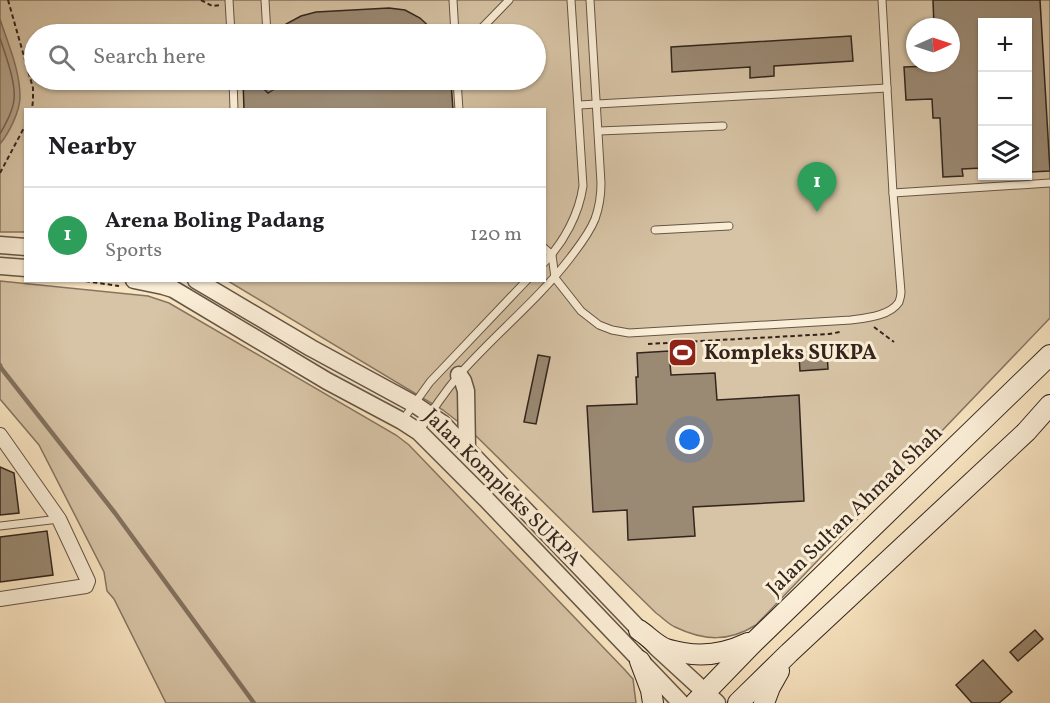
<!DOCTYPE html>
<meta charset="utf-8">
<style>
body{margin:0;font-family:Vollkorn,serif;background:#f2f2f2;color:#202124}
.controls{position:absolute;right:18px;top:18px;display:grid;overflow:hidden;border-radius:0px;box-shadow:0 2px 4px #0004}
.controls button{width:54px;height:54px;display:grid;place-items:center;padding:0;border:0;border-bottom:2px solid #e0e0e0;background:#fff;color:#202124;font:30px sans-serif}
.compass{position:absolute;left:906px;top:18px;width:54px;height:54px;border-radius:50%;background:#fff;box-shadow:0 2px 4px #0004;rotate:87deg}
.you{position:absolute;left:690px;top:440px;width:21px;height:21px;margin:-15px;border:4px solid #fff;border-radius:50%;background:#1a73e8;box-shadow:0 0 0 9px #1a73e833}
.badge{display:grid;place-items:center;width:39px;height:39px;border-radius:50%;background:#db2777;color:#fff;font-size:20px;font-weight:700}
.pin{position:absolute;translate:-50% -50px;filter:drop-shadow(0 2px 3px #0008)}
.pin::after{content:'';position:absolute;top:32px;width:21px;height:18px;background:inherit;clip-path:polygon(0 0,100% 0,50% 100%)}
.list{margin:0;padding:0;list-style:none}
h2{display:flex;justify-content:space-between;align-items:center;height:78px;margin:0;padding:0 24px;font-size:26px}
h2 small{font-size:20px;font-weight:400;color:#757577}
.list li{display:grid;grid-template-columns:39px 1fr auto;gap:18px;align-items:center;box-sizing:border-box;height:96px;padding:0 24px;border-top:2px solid #e0e0e0}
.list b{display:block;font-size:22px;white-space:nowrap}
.list p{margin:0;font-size:20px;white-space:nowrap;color:#757577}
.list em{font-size:20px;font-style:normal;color:#757577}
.icon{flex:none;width:33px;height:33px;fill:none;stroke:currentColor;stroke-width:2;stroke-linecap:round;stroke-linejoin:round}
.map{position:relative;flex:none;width:1050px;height:703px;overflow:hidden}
.search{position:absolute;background:#fff;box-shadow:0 2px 4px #0004;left:24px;top:24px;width:522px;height:66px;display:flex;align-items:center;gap:15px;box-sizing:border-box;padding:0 21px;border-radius:33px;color:#757577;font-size:22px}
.panel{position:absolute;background:#fff;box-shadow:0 2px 4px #0004;left:24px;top:108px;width:522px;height:174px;border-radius:0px}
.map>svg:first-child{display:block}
.green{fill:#d7c4a6;stroke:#857462;stroke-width:1.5;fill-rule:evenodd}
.water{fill:#b6a48a;stroke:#82715e;stroke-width:1.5}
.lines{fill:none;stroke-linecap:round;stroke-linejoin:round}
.shore{stroke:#746454;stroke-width:1.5}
.stream{stroke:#82715e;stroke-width:4.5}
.building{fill:#9a8973;stroke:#33251d;stroke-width:1.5}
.service-casing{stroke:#645546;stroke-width:9}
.minor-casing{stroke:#645546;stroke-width:16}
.tertiary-casing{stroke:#645546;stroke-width:19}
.secondary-casing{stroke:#33251d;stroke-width:22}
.path{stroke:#33251d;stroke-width:2;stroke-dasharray:4.5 3;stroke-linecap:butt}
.service{stroke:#fbeed7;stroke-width:7}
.minor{stroke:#fbeed7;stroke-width:14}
.tertiary{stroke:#fbeed7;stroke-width:16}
.secondary{stroke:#fbeed7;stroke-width:20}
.labels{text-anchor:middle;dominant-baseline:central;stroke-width:6;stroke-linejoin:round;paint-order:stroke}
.poi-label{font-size:21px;font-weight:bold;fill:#33251d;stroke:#fbeed7;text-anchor:start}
.street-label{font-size:21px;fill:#33251d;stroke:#fbeed7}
</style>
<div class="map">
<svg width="1050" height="703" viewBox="0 0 1050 703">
<rect width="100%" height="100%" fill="#f9e5c2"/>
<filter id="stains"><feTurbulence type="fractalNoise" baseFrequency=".00333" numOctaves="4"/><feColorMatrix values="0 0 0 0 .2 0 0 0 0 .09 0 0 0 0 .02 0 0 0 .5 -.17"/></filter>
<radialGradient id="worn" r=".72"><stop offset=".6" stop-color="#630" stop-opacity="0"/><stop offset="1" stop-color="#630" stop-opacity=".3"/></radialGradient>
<g class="green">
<path d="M0,0H1050V318L756,625C729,642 704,641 675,627C668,624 662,617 656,613L475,435L443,410L228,281L544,280V110H26L25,232H0ZM982,22H1028V176H982ZM915,27H951V63H915ZM34,34H536V80H34Z"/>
<path d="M0,281L148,296L169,303L396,435L409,445L625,670L633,679L636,703H166L114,599L107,591L104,572L39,445L0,399Z"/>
</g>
<path class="water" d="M0,19C8,44 20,70 20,97C20,111 9,133 0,144Z"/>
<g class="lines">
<path class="shore" d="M0,38C5,54 16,82 14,99C13,111 6,123 0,134"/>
<path class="stream" d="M0,365L1,368L115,513L254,703"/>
</g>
<g class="building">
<path d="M933,0H1040L1050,171L1031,172L1030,165H1028V22H982V168L962,169L963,176L943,177L940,118H933L932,99L906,100L904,67L930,66V63H951V27H934Z"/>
<path d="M389,8L405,10L420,18L437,34H278L286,24L301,16L316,12Z"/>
<path d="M851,36L853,61L774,66V76L750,78V67L672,72L671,47Z"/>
<path d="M243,80H263L264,89L268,93L274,89L275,80H442V82H451L453,110H244Z"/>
<path d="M669,351L671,375L715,373L717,400L799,395L804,501L693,507L695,536L628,540L627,510L593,512L587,406L637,404L636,377H638L637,353Z"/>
<path d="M827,354L828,369L800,371L799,356Z"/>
<path d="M538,355L550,357L536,424L524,422Z"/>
<path d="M0,467L14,473L19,513L0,515Z"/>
<path d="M47,531L53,575L0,582V537Z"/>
<path d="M1035,630L1043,639L1018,661L1010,652Z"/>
<path d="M983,660L1012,692L999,703H972L956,685Z"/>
</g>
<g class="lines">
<defs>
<g id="service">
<path d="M229,0L231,34"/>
<path d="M265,0L267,34"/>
<path d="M453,0L455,34"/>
<path d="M476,34L509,0"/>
<path d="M233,80L234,110"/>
<path d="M269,80V87"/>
<path d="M457,80L459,110"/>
<path d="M579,105L887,88"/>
<path d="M599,131L723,126"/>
<path d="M893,193L1050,183"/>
<path d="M655,230L729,226"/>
<path d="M544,248L552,255L555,278L581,311L599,325L612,330L629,333L851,320C866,318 890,316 899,302C900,299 901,294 901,292L893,193L882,0"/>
<path d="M544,263C564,242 579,214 583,186L571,0"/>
<path d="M402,421L430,382L527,280"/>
<path d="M419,432C431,412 444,393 459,375C494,335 537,301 570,258C579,246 589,234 595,219C599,208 601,196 601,183L590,0"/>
<path d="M0,526L59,519"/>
</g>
<path id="minor" d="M0,435L59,519L88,581L86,586L0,599"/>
<g id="tertiary">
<path d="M0,245L26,247"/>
<path d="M0,266L26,268"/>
<path d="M134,280L163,286L173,289L327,381L402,421L419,432L486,499L681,703"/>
<path d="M196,280L311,348L414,404L442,423L656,647L717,703"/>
<path d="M459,375L463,381L466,391L467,449"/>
</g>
<g id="secondary">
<path d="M639,630C648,636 656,645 666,649C672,651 678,652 684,653C707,657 727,653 748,643"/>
<path d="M640,661L651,690L653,703"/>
<path d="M695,703L751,645L1050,355"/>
<path d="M738,703L789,653L1026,432L1050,405"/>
<path d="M764,703L770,687L779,671"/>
</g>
</defs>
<use href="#service" class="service-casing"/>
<use href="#minor" class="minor-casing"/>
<use href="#tertiary" class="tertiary-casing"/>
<use href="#secondary" class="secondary-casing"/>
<g class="path">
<path d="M8,0L33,88V100L32,110"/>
<path d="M201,0L212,6L220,5"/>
<path d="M0,173L26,124"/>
<path d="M78,280L119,286"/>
<path d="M874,327L894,342"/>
<path d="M648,344L829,334L840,332"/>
</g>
<use href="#service" class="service"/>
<use href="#minor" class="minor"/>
<use href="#tertiary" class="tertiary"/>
<use href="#secondary" class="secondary"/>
</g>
<defs>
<symbol id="stadium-square" viewBox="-11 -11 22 22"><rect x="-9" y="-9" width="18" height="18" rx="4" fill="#8f2418" stroke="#fbeed7"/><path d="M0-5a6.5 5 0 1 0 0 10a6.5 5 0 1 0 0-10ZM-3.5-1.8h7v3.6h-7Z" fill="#fff"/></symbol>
</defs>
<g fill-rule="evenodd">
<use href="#stadium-square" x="666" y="336" width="33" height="33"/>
</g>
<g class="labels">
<g class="poi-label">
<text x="704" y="353">Kompleks SUKPA</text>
</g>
<g class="street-label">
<text transform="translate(502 488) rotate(45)">Jalan Kompleks SUKPA</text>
<text transform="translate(855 511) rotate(-44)">Jalan Sultan Ahmad Shah</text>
</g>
</g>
<rect width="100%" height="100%" filter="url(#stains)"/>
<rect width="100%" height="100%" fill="url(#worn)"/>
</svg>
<div class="controls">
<button>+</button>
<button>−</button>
<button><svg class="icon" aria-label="layers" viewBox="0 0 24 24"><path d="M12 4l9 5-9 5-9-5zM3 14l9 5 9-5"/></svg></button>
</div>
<svg class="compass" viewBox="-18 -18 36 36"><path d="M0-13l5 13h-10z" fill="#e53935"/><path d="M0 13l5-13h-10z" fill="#757577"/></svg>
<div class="you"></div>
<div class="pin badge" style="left:817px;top:212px;background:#2e9e5b">1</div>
<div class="search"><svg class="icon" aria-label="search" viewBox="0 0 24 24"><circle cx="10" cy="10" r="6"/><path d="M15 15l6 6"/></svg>Search here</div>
<section class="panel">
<h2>Nearby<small></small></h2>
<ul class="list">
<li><span class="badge" style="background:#2e9e5b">1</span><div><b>Arena Boling Padang</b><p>Sports</p></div><em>120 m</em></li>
</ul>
</section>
</div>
